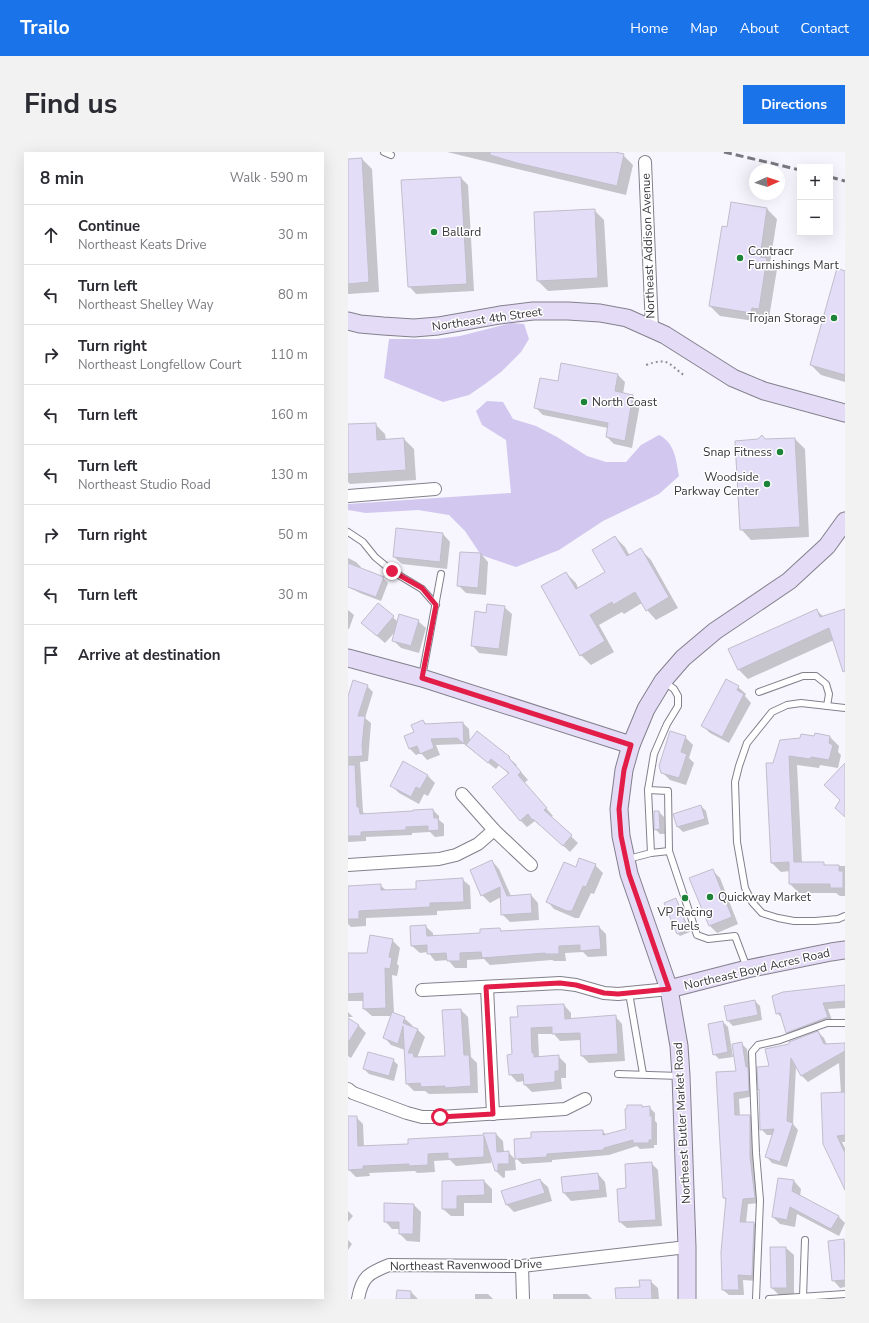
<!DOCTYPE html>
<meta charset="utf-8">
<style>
body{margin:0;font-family:"Nunito Sans",sans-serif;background:#f2f2f3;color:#2b2b33}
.controls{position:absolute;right:12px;top:12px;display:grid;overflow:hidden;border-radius:0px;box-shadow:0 4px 16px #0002}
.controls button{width:36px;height:36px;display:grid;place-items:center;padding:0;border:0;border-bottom:1px solid #e1e1e2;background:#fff;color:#2b2b33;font:20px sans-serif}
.compass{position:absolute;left:401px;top:12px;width:36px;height:36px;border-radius:50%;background:#fff;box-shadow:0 4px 16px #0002;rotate:87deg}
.stop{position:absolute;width:12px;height:12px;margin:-9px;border:3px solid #e11d48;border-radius:50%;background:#fff}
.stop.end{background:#e11d48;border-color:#fff;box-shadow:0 1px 4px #0008}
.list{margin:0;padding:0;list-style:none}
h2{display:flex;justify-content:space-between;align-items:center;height:52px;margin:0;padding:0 16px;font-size:17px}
h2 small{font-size:13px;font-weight:400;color:#7c7c81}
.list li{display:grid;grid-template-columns:26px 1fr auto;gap:12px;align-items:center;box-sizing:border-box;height:60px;padding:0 16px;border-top:1px solid #e1e1e2}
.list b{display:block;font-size:15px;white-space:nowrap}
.list p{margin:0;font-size:13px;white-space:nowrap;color:#7c7c81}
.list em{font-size:13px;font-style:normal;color:#7c7c81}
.icon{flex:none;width:22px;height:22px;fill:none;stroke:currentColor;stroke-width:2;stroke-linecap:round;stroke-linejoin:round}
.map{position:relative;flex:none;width:497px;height:1147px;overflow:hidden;border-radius:0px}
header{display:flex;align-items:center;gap:24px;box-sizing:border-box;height:56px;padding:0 20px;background:#1a73e8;color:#fff}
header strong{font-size:19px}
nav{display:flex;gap:22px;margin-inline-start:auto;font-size:14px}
.intro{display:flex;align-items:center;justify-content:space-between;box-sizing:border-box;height:96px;padding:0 24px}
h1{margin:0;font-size:28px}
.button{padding:10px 18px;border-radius:0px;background:#1a73e8;color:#fff;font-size:14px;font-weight:700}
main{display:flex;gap:24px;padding:0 24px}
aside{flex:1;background:#fff;border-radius:0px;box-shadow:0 4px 16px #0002}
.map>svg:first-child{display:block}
.green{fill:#d2c7ef}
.shadow{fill:#0003}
.building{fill:#e4ddf8;stroke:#c1becb}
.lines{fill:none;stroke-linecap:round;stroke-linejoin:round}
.lane-casing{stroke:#83808c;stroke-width:8}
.street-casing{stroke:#83808c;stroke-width:14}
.secondary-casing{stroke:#83808c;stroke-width:19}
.path{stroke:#949299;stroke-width:2;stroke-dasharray:2 3;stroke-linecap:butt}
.lane{stroke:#fff;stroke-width:6}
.street{stroke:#fff;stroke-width:12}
.secondary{stroke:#e4dbf7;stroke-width:17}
.rail{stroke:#7a787f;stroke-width:3;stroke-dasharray:8 4;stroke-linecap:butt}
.route{stroke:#e11d48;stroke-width:5}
.poi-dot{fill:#1c8338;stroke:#fff;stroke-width:1.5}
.labels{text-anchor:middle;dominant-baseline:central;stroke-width:3;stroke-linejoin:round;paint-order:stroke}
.poi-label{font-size:12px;fill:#39373d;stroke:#fff;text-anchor:start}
.street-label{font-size:12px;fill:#39373d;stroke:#fff}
</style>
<header>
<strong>Trailo</strong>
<nav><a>Home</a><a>Map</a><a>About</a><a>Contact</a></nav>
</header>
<div class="intro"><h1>Find us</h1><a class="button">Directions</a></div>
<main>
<aside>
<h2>8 min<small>Walk · 590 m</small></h2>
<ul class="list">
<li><svg class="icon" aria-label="ahead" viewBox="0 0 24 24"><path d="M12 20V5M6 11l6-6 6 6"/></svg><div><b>Continue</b><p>Northeast Keats Drive</p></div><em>30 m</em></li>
<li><svg class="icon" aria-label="left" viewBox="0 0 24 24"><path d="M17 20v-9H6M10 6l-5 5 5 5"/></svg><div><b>Turn left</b><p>Northeast Shelley Way</p></div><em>80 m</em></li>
<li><svg class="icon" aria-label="right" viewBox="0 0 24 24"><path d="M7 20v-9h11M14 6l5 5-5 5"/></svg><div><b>Turn right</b><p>Northeast Longfellow Court</p></div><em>110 m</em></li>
<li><svg class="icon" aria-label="left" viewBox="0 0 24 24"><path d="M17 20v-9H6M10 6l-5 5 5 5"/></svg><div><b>Turn left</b></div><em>160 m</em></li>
<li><svg class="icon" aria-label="left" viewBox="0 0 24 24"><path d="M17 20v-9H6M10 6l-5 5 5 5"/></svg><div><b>Turn left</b><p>Northeast Studio Road</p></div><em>130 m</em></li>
<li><svg class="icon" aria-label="right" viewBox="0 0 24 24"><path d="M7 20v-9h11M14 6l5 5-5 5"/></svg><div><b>Turn right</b></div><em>50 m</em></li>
<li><svg class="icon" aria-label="left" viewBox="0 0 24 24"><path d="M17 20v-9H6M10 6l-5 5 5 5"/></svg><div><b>Turn left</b></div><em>30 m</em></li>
<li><svg class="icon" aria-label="arrive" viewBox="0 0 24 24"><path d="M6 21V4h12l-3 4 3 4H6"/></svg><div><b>Arrive at destination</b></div></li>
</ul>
</aside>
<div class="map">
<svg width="497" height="1147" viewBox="0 0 497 1147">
<rect width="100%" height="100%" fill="#f7f5fd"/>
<g class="green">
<path d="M163,171L176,172L181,187L173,200L153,220L137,232L121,243L95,250L36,226L41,187H89L112,184Z"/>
<path d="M139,249L155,250L165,267L188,274L209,285L239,304L258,310H278L293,293L311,283C327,291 328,308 331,324L311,342L255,369L211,398L168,415L133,403L117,379L101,363L70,358L18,361L0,358V352L163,341L158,288L134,273L128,259Z"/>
</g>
<g class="shadow">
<path d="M99,0H263L275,3L285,13L278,43Z"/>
<path d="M14,7L24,17L31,140L0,142V8Z"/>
<path d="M113,26L120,33L126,139L68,142L61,134Z"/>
<path d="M384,51L419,57L429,67L422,111L429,117L421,166L413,165V170L372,164L362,154L380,76Z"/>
<path d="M246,58L256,68L260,135L200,139L190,129Z"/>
<path d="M497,120V230L473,223L463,213Z"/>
<path d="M270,223L277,230L275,242L285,244L292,252L284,296L266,292L259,285L260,276L195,263L188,256Z"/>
<path d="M27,272L37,282L38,288L56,287L66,297L68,328L2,332L0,330V273Z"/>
<path d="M447,287L457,297L461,385L403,388L393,377L418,288Z"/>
<path d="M49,377L95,382L102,390L99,417L54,412L46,405Z"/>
<path d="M267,385L277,395L282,404L293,398L303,408L330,456L308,468L299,458L294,451L276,462L274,460L251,473L266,500L243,513L233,503L218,421L228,431L230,436L258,420Z"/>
<path d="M133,402L140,410L138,443L118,441L110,433Z"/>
<path d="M0,406L8,410L13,415L12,417L35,426L40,431L33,449L12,441L0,435Z"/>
<path d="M31,452L50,470L70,469L78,476L71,501L53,496L45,488L48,479L37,491L22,478Z"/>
<path d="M156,455L164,462L159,504L131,501L124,493Z"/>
<path d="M0,458L6,463L1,477H0Z"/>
<path d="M468,458L476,465L497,458V512L486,488L400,527L390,517Z"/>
<path d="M19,534L25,540L17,566L23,571L20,609L12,610L15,660L17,662L85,658L91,664V668L96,672V684L87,685L82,680L64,681V683L18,685V689L0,690V548Z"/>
<path d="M390,535L398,542L397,544L403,551L381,591L362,581L355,574Z"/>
<path d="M75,569L79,573L115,571L121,577L122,590L129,580L169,613L168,614L180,628L176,631L205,664L203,665L230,691L222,700L193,673L192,674L187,669L179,675L172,668L161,622L151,613L148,617L116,592L88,593L92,603L79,608L73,601L68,603L62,597L57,585L67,580Z"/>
<path d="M337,585L345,593L341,606L346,611L338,633L322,628L314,620Z"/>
<path d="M482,585L491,594L490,600L493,603L490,616L472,613L471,616L449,613L454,711H475L478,714H497V744H492L488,741H451L442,732V719L433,720L424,711L425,612L466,586Z"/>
<path d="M79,623L87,631L80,644L76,642L71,652L51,641L43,633Z"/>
<path d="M353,654L358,659L361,672L335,680L330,675L327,663Z"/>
<path d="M307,660H311L316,665L317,682H312L307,677Z"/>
<path d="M144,709L151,717L163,744L183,743L190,751L191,768L162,770L154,762L153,745L142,751L134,743Z"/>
<path d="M247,713L255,721L246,742L243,741L231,766H227L206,757L199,749L228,716Z"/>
<path d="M364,718L372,726L390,772L369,781L362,774Z"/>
<path d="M114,727L122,734L123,757L89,759V763L18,766V774L3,775L0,772V735L32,733L39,739L69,738Z"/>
<path d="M327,748L330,750L342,780L332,784L330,782L318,752Z"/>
<path d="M77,774L85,781V785L133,782L152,777L155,780L251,775L258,782L259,804L240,805L235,800L217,801L218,809H206L204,808L142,813L136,807L119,808V816H107L100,808L87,809L80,800L72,801L64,794Z"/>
<path d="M44,788L52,796L49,812L51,814L49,824L44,823L46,861L56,866L64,873V875L69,877L77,885L69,906L98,904L113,858L120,865L123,905L129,911L130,941L81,942L77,939H66L59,932L57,898L43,893L36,885L44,864H24L16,857V849H0V802H19Z"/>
<path d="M497,834V856L480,857L485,871L445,886L439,881L434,866L429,861Z"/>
<path d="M407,849L412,854L414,868L385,874L380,869Z"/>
<path d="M216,853L223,861V867L267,864L274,872L277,909L241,911L234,904L233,888L212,889L206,882H190L191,905L210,904L218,912V926H213L214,937L184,940L177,933V929L169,930L162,922L171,866Z"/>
<path d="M0,860L5,865H0Z"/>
<path d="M0,867L11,874L18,881L3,906L0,904Z"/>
<path d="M375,870L380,875L385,905L371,907L366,902Z"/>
<path d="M470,880L476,886L479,893L497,892V990H494L497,996V1033L474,942L493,941L491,911L460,930L453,923L448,915L445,972L450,978L439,1015L424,1011L418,1004L425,983H419L413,977L410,916L423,915L443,892Z"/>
<path d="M393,891L399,897L406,944L391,947L392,964H402L407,969L412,1051L400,1052L398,1071H406L411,1077L409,1129L395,1128L396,1143H381L375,1138L379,1049L376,1046L369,921L389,919Z"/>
<path d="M45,908L50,913L46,929L21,922L16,917Z"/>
<path d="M294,954L296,956L301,955L307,961V969L309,971V993H306V996L292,997L289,994L261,1003L204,1008V1010L174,1012L168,1006L254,979L259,983L279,978Z"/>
<path d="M0,965H8L15,972L16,995L61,993L148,982L155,989L156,1000H160L167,1007L168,1018L157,1019V1025L155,1026L148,1019L143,1004V1011L108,1014L102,1008L86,1009L87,1020L69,1021L67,1019L21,1021L22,1024L8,1025L1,1018L0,1003Z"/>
<path d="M303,1011L310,1018L314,1074L279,1076L272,1070L279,1037Z"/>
<path d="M250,1022L257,1030L259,1045L223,1049L216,1041L214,1026Z"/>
<path d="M431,1027L446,1029L453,1037L452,1044L490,1064L497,1071L491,1084L449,1062L447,1075L432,1072L425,1065Z"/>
<path d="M192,1028L200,1035L204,1049L166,1060L159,1053L155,1039Z"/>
<path d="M136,1029L144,1037V1051H116V1064H103L95,1057V1030Z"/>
<path d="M65,1052L73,1060L72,1090L59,1089L52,1082V1077H44L37,1069Z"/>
<path d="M0,1059L5,1064L0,1070Z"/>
<path d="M0,1088L4,1092L0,1098Z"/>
<path d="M495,1088L497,1090V1135L492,1136L485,1128Z"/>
<path d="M438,1096L446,1103V1143H431L424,1136Z"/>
<path d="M302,1129L310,1136L311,1147H269L293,1136Z"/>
<path d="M63,1140L70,1147H49Z"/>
<path d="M127,1142H140L145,1147H127Z"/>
<path d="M205,1142H239L244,1147H205Z"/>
</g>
<g class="building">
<path d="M142,0H267L276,2L269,34L169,11L142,3Z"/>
<path d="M14,6L21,130L0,132V7Z"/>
<path d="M113,25L119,132L60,135L53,28Z"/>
<path d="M383,50L419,56L412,105L419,106L411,157L404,156L403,161L361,154L374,74L379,75Z"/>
<path d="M247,57L250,126L189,129L186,60Z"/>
<path d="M489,116L497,119V223L462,213Z"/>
<path d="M213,211L270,222L267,239L285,243L277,289L258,285L260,271L186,256L192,226L210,229Z"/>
<path d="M28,271L29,288L56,286L58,318L0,322V272Z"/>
<path d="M414,283L417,287L447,286L452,375L392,378L387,289L410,287Z"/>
<path d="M48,376L95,381L92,410L45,405Z"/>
<path d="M267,384L279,404L293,396L321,445L298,459L287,440L265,453L264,450L242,463L257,489L232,504L193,434L218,420L228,437L257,420L244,398Z"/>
<path d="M112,400L133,401L130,436L109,434Z"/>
<path d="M0,411L36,425L28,445L0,435Z"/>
<path d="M30,451L46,464L29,484L13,471Z"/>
<path d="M139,452L157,454L151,497L123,494L127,459L138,461Z"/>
<path d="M469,457L472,465L497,457V519L495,520L481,476L390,518L380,497Z"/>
<path d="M51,462L71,468L63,494L44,489Z"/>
<path d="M378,527L391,534L389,538L396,542L374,585L353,574Z"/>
<path d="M5,528L20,533L10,564H17L14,594L15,604L0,605V544Z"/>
<path d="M75,568L77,572L115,570L116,592L109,586L83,587L86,596L72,602L69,594L61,597L56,584L66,580L63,573Z"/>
<path d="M129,579L162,605L161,606L173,620L170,623L199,656L196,658L224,683L215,694L185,667L184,668L180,662L172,669L144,635L161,621L143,607L140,611L118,593Z"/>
<path d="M322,579L338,584L333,600L339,602L331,626L313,621L311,614Z"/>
<path d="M467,581L482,584L481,591L485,593L481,608L463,605L462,607L441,604L446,710H476V713H491V719H495V736H482V732H441V710L423,711L418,611H425L432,588L452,586L453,582L466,584Z"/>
<path d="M55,609L80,623L72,637L68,635L63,645L42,634Z"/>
<path d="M497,611V665L487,656L492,648L476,633Z"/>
<path d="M0,613H7L9,655H11L12,662L65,659V658L85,657L86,666H90L91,678L80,679V674L58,675V678L13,680V684H0Z"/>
<path d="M353,653L357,667L329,675L325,662Z"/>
<path d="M306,659H311L312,677L306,678Z"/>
<path d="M231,706L248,712L238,735L235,734L224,759H219L198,750L216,710L228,715Z"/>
<path d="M144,708L159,744L183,742L184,761L153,763L152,735L133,744L122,718Z"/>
<path d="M365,717L384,765L361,774L341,726Z"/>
<path d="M115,726L116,750L82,751V755L11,759V767H0V734L33,732V738L68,737V729Z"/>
<path d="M328,746L340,778L329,782L316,751Z"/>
<path d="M78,773L79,784L132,781V777L152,776L153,779L251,774L253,797L232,799V793L211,794V802H198L197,801L134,806L133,800L112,801V809H99L98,801L79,802V793L63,794L62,774Z"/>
<path d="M22,783L45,787L41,805L44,806L42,817L37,816L38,856L15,857V841L0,842V801H19Z"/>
<path d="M497,833V849L475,851L480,865L438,881L432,861L428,862L424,844L435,840Z"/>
<path d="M407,848L410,863L379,869L376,854Z"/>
<path d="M216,852L217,867L268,863L270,902L233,904L232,881L204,882V875L183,876L184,901H186V905L211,903V919H207V930L176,933L175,922L161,923L159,903L164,902L162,865H170L169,854Z"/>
<path d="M113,857L116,903H121L123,934L97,936V934L73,935L72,931L58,932L55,874L50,892L35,886L44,860L57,865L55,871L70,877L60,901H65L66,905L97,904L94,858Z"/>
<path d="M0,866L11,873L0,891Z"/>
<path d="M375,869L380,900L365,903L360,872Z"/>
<path d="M470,879L476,892L497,891V899L453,924L443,906L439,969L445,971L432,1010L417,1005L426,977L412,978L411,937L410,938L409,915L421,914L417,897L441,892V890Z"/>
<path d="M394,890L398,915H400L401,939L386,941L387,963H402V1005L407,1046L395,1047L392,1070H406L404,1124L390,1123L391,1138H374L373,1100L378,1046H375L368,920L388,919L384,892Z"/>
<path d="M20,900L46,907L41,924L15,917Z"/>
<path d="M497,940V983L489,984L497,1001V1038L475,992L473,941Z"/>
<path d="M279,953H294V955L302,954V964H304V988H301V991H285V988L256,996V998L199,1002V1005L167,1007L166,987L183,986V980L255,978V983L278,977L277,957L279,956Z"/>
<path d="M0,964H9L10,994L60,992V987L136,983L135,981H148L149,1000L161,999V1012H150V1019H147L136,984V1005L100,1007V1001L80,1002V1013L61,1014V1012L15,1014V1017L0,1018Z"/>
<path d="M304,1010L308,1068L271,1070L269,1037L278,1036L277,1012Z"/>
<path d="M250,1021L252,1038L215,1041L213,1025Z"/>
<path d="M430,1026L446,1028L444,1039L491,1064L483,1077L442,1055L439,1068L424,1065Z"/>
<path d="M192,1027L197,1041L158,1053L153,1039Z"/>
<path d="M136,1028L137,1043L109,1044V1057H94V1029Z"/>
<path d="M36,1051L66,1052L65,1082H51V1070H36Z"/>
<path d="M496,1087L497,1128L484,1129L480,1089Z"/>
<path d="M422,1095H438L439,1136H423Z"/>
<path d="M291,1128H303L304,1147H268L267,1136L292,1135Z"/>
<path d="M49,1138L63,1139V1147H48Z"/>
</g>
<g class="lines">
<defs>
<g id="lane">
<path d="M36,0L43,3"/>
<path d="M0,380L15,390L27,405L44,419L74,437L88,453"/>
<path d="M74,525L93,422"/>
<path d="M411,540L455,524H468L478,532L481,542L479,554"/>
<path d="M497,556L453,551L439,553L424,560L399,591L391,614L387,630L389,690L397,736L404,750L414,761L430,766L446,769H467L490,767L497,764"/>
<path d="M300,638L306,602L319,572L330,554V544L326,537L315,529"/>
<path d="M303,701L300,638L320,639L321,699L349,783L360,787L387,784L399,816"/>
<path d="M280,707L303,701L321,699"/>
<path d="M281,841L295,922"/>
<path d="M270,922L332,924"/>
<path d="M455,1145L457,1088"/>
<path d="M408,1147L412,1048L408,1001L404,900L410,893L432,888L479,871H497"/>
<path d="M421,1147L497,1142"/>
</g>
<g id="street">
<path d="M297,10L304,177"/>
<path d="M0,344L87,337"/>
<path d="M114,642L146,678L183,713"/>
<path d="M0,713L91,707L108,703L130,692L146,678"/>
<path d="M139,835L145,962"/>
<path d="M74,838L212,831L228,833L256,841L270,842L321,837"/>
<path d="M0,937L5,941L59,961L74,965H92L217,957L237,947"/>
<path d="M174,1114L175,1147"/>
<path d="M10,1147C14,1124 21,1121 41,1113L174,1114L339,1095"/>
</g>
<g id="secondary">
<path d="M0,169L12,172L35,174L66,176L90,174L152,163L185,159H220L252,161L279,166L317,183L385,226L416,239L497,261"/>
<path d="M0,506L74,526L283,593"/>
<path d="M321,837L399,817L483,800L497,798"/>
<path d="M339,1147V1095L333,924L331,894L321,837L281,722L273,684L271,657L276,618L283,593L298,557L315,529L335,506L367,479L441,429L479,394L497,369"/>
</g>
</defs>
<use href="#lane" class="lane-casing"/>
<use href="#street" class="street-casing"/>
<use href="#secondary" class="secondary-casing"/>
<path class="path" d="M298,213C321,205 319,211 337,224"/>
<use href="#lane" class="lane"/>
<use href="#street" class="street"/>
<use href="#secondary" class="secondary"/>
<g class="rail">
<path d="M376,0L452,18"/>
<path d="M482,25L497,29"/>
</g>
</g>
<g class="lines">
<path class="route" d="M44,419L74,436L88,453L74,526L283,593L276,618L271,657L273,684L281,722L321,837L270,842L256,841L228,833L212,831L138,835L145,962L92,965"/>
</g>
<g class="poi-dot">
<circle cx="86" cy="80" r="4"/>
<circle cx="392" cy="106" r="4"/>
<circle cx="486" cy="166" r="4"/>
<circle cx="236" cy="250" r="4"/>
<circle cx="432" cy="300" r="4"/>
<circle cx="419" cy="332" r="4"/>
<circle cx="362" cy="745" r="4"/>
<circle cx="337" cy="746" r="4"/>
</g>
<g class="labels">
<g class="poi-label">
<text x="94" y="80">Ballard</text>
<text x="400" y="99">Contracr<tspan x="400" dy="14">Furnishings Mart</tspan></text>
<text x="478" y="166" text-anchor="end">Trojan Storage</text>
<text x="244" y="250">North Coast</text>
<text x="424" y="300" text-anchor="end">Snap Fitness</text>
<text x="411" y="325" text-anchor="end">Woodside<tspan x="411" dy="14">Parkway Center</tspan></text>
<text x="370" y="745">Quickway Market</text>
<text x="337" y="760" text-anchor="middle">VP Racing<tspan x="337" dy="14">Fuels</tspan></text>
</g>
<g class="street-label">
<text transform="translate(300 94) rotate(-92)">Northeast Addison Avenue</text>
<text transform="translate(139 167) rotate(-8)">Northeast 4th Street</text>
<text transform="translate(409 817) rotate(-13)">Northeast Boyd Acres Road</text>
<text transform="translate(334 971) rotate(-93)">Northeast Butler Market Road</text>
<text transform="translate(118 1113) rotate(-1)">Northeast Ravenwood Drive</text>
</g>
</g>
</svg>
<div class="controls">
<button>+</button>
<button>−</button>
</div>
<svg class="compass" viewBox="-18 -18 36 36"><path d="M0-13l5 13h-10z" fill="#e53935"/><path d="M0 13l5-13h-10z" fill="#7c7c81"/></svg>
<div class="stop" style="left:92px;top:965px"></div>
<div class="stop end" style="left:44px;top:419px"></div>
</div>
</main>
